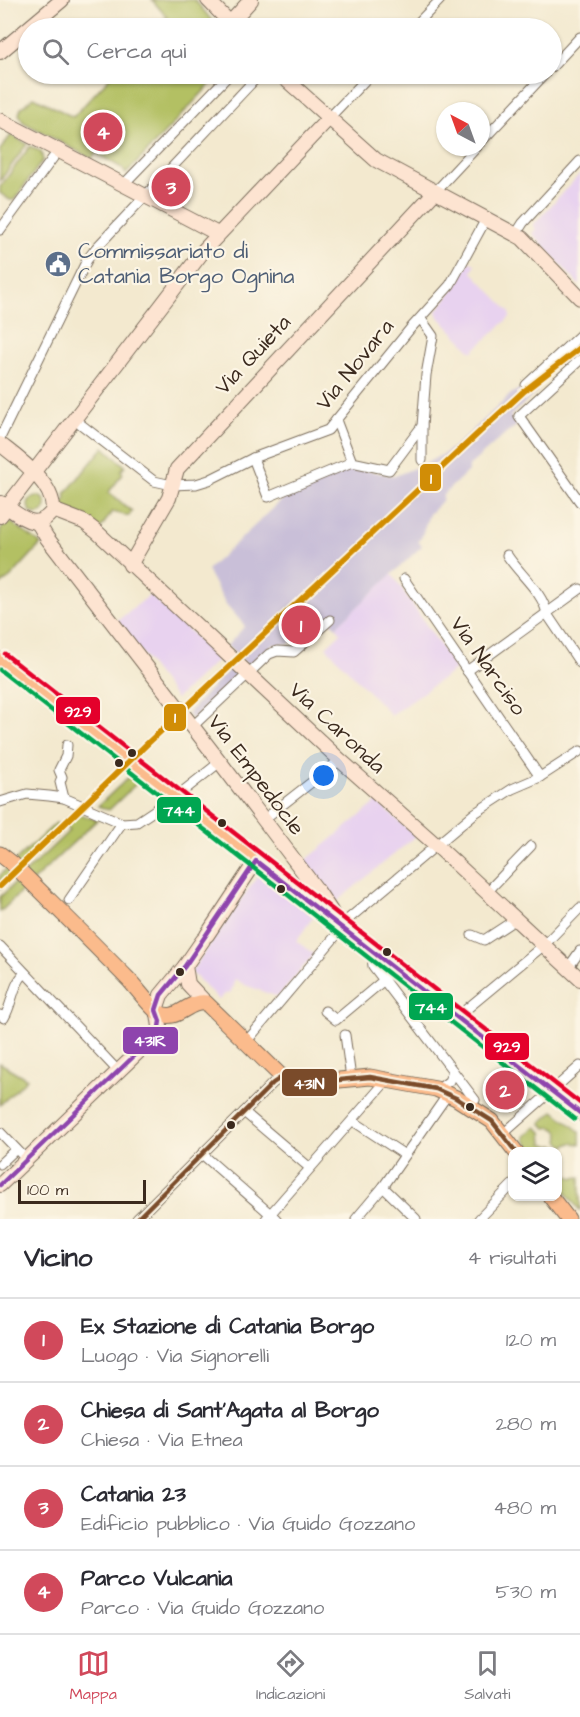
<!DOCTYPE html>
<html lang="it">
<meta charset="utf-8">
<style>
body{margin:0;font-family:"Architects Daughter",sans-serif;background:#f7f7f7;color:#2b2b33}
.controls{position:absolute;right:18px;bottom:18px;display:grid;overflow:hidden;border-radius:12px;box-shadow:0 2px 4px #0004}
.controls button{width:54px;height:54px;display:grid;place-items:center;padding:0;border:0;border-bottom:2px solid #e1e1e2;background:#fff;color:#2b2b33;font:30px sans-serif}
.compass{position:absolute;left:436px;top:102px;width:54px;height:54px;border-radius:50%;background:#fff;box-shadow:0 2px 4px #0004;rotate:319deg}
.scale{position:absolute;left:18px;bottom:15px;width:128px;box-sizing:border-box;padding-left:6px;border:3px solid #3b2a1e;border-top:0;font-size:16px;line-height:21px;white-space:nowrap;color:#3b2a1e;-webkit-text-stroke:4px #fcf5e5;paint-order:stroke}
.you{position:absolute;left:324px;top:776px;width:21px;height:21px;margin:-15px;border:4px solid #fff;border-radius:50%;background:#1a73e8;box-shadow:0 0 0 9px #1a73e833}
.badge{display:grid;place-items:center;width:39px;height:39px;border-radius:50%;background:#d1495b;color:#fff;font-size:20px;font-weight:700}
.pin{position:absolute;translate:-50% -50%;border:3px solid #fff;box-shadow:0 2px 6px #0006}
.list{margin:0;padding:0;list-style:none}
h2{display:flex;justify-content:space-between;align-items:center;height:78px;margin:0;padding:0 24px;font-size:26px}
h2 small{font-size:20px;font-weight:400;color:#7c7c81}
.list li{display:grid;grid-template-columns:39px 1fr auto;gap:18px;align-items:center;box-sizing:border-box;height:84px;padding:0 24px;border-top:2px solid #e1e1e2}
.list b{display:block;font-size:22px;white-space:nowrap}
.list p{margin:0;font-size:20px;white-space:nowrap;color:#7c7c81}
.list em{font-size:20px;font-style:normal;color:#7c7c81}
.icon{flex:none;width:33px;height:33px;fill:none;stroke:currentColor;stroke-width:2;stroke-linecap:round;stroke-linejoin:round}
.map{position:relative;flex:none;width:580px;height:1219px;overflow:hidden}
.search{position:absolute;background:#fff;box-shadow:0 2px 4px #0004;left:18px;right:18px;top:18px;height:66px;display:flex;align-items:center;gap:15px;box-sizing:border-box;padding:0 21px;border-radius:33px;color:#7c7c81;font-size:22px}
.sheet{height:414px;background:#fff}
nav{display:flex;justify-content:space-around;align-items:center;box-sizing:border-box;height:84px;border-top:2px solid #e1e1e2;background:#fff;font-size:16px;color:#7c7c81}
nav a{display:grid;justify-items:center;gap:3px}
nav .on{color:#d1495b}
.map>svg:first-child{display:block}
.built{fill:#e8d2ef}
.industrial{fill:#c9bfd8}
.green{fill:#b3c063;stroke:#777540;stroke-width:1.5}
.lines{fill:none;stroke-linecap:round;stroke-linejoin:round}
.street-casing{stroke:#7b6d5c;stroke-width:11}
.secondary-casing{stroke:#7b6d5c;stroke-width:16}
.primary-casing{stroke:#7b6d5c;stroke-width:17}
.street{stroke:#fff;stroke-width:9}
.secondary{stroke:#fde4d1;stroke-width:14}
.primary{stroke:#fbbb8c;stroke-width:15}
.bus-1-casing{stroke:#fcf5e5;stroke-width:9}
.bus-2-casing{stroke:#fcf5e5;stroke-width:9}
.bus-3-casing{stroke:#fcf5e5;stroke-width:9}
.bus-4-casing{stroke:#fcf5e5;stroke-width:9}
.bus-1{stroke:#8e44ad;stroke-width:4.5}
.bus-2{stroke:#00a651;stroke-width:4.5}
.bus-3{stroke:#e4002b;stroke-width:4.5}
.bus-4{stroke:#7a4b2a;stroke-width:4.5}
.metro-1-casing{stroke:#fcf5e5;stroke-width:10}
.metro-1{stroke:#d18d06;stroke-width:6}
.bus-dot{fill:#3b2a1e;stroke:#fcf5e5;stroke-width:2}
.labels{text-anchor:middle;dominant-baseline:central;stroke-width:4.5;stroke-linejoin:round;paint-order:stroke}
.service-label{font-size:22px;fill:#4e5e75;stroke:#fcf5e5;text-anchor:start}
.street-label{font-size:22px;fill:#3b2a1e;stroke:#fcf5e5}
.line-badge{stroke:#fcf5e5;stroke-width:2}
.badge-label{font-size:16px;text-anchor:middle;font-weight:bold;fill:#fff}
</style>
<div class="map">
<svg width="580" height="1219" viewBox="0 0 580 1219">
<rect width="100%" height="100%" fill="#fcf5e5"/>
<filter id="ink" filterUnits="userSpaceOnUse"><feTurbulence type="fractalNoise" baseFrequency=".0167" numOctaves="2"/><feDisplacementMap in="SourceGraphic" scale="12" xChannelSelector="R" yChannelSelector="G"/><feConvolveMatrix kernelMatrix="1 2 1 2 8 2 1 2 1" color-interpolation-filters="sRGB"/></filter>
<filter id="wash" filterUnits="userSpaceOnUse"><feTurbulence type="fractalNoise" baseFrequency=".008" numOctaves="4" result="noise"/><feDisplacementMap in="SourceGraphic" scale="24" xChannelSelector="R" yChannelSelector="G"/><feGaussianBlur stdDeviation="1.35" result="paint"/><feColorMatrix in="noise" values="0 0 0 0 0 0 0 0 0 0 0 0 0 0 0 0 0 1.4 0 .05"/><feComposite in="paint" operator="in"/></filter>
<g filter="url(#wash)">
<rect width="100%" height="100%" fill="#f3e9cf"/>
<g class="built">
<path d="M580,174V286L532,233L536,229L533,225Z"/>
<path d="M469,262L475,264L472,272L510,312V317L472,352L438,316L436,312L455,288Z"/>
<path d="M392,574L456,669L391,715L326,647L341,633L336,627Z"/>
<path d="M150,595L219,658L176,699L117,621Z"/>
<path d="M377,802L416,836L335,903L304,862Z"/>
<path d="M259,874L314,916L296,941L314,954L278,997L245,985L235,979L231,992L225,994L219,1000L191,972Z"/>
</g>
<g class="industrial">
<path d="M533,384L539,390L510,416L517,426L507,432L470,465L468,471L443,495L442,501L429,514L421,538L418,541L422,546L336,627L324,614L298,637L289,644L272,645L249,667L227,646L245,626L225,603L207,570L294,489L349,467L395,476L426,463L445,453L464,438L511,394L519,389L527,390Z"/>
<path d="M233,665L241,674L192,720L187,714Z"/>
</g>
<g class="green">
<path d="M152,0H195L218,28H156L167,17Z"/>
<path d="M113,74H220L126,174L122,168L96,153L92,159L23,122L19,114L21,108L34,97L73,117Z"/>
<path d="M11,135L27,144L0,181V150Z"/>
<path d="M30,146L41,152L43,160L14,200H10L0,193V187Z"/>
<path d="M104,447L125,466L121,471L123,474L108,493C117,496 123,506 132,511L129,516L112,512L100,529L61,507L66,498L65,494Z"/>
<circle cx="37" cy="505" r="9"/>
<path d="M8,520L41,544L11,577L0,585V553L2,551L0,549V531Z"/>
<path d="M131,775L139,781L109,810L98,806Z"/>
<path d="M74,812L97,820L0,912V897L70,830L66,826L0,888V875L56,823L59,826Z"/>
<path d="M0,1063L27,1079L0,1105Z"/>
<path d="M554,1111L580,1132V1144L571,1143L565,1146L559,1141C562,1132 555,1125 546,1128L541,1123Z"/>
<path d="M536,1127L542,1132L543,1143L551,1146L555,1145L560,1150L558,1158V1152L534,1151L525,1140V1136Z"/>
<path d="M565,1175L574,1178L580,1177V1211L558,1182Z"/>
</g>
</g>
<g filter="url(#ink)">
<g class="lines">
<defs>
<g id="street">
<path d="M413,28L440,0"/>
<path d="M552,67L580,37"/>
<path d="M330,117L371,74"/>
<path d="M481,142L545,74"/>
<path d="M123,185L230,74"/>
<path d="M435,192L477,147"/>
<path d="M0,230L58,151"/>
<path d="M516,234L523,223L580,161"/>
<path d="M580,360L519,416L580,502"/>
<path d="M526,385L580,335"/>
<path d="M74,419L154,481L172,485L196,484L209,480L253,458L328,430L410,329L450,285L486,219"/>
<path d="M336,420L352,462L389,470L422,426L426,375L433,336L421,319"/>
<path d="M422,426V460"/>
<path d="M0,438L87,260L96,248L260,74"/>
<path d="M253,458L268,497L352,462"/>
<path d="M507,555C519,574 543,592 547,614L580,663"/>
<path d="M404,579L540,777"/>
<path d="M467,671L580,589"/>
<path d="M193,726L269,654L277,651L294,652L330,620"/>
<path d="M64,798L60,782L62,777L59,770L66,756L67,745"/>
<path d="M0,802L27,794L49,796L64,798L122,823L137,822L182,792L220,762"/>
<path d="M263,820L340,760"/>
<path d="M487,892L531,846"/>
<path d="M69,900L122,823"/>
<path d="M472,935L484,940L516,919"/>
<path d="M0,946L118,1071"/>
<path d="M371,949L373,966L475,1100L470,1107"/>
<path d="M568,968L580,951"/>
<path d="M325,1011L336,1020L384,980"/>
<path d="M0,1015L4,1018C13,1003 12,985 25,973"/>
<path d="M457,1017L544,945L580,908"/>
<path d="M345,1035L351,1078"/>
<path d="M246,1042L339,932L340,926L475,813L512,789L540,777L580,751"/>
<path d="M437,1090L449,1081L453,1071"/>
<path d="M244,1112L310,1168"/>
<path d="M353,1121L405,1155"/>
<path d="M0,1132L26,1159"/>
<path d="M503,1134L580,1066"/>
<path d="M202,1154L276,1219"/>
<path d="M0,1164L16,1149"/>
<path d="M383,1187L416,1219"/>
<path d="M137,1219L273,1083L282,1077"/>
<path d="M266,1219L388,1079"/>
<path d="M356,1219L383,1187L448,1094"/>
<path d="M479,1219L512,1185"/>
</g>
<g id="secondary">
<path d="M208,0L235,28"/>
<path d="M230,23L251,0"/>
<path d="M0,52L62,0"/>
<path d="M280,74L376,160L522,238L580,298"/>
<path d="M0,120L218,234"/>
<path d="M0,444C19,459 54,483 53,510C36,535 19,514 1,503"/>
<path d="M53,510L84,522L97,532L340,760L436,845L580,979"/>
<path d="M0,516L204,250L330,117"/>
<path d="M38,523L47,538L220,762L317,890L338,922"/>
<path d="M130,565L169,498L177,469L435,192"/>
<path d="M207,935L256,861"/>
<path d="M185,966L188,984L206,1003"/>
<path d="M156,1010L161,995L185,966L203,940"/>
<path d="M0,1185L158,1033L160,1027L158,1013"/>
</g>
<g id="primary">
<path d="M0,660L580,1113"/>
<path d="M0,854L13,864C51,902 90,940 128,979C135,986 152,1009 159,1013C178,1023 187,1000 206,1003L282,1077L293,1082L308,1083L370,1077L436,1089L456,1098L492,1121L516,1152"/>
<path d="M550,1196L568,1219"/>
</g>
</defs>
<use href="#street" class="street-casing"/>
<use href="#secondary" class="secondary-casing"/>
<use href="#primary" class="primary-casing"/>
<use href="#street" class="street"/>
<use href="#secondary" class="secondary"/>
<use href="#primary" class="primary"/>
<defs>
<path id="bus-1" d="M0,1185L158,1033L160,1021L156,1010L161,995L185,966L256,861L580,1113"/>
<path id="bus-2" d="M0,670L575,1119"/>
<path id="bus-3" d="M5,654L580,1103"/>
<path id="bus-4" d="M137,1219L273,1083L282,1077L293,1082L308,1083L370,1077L436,1089L456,1098L492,1121L516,1152"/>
</defs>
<use href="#bus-1" class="bus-1-casing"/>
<use href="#bus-2" class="bus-2-casing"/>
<use href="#bus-3" class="bus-3-casing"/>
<use href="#bus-4" class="bus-4-casing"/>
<use href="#bus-1" class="bus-1"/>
<use href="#bus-2" class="bus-2"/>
<use href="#bus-3" class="bus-3"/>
<use href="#bus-4" class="bus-4"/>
<defs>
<path id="metro-1" d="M0,886L147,744L486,426L523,392L580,348"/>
</defs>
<use href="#metro-1" class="metro-1-casing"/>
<use href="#metro-1" class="metro-1"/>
</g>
</g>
<defs>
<symbol id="civic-disc" viewBox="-11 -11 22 22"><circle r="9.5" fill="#5c6f8a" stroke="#fcf5e5"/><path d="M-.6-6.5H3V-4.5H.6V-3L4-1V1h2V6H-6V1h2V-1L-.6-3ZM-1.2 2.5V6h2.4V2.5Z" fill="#fff"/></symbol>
</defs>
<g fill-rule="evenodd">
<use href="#civic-disc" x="43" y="249" width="30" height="30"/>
</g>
<g class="bus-dot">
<circle cx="132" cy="753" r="5"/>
<circle cx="119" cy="763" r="5"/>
<circle cx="222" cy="823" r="5"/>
<circle cx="281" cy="889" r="5"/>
<circle cx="387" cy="952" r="5"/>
<circle cx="180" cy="972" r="5"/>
<circle cx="470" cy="1107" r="5"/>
<circle cx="231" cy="1125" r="5"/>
</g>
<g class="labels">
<g class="service-label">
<text x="78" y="251">Commissariato di<tspan x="78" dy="25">Catania Borgo Ognina</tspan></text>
</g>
<g class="street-label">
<text transform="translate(253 355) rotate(-47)">Via Quieta</text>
<text transform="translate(355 365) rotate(-51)">Via Novara</text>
<text transform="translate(488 666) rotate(55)">Via Narciso</text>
<text transform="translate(337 728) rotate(43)">Via Caronda</text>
<text transform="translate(256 775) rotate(53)">Via Empedocle</text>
</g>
</g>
<g class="line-badge">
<rect x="419" y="463" width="23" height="29" rx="6" fill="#d18d06"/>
<rect x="55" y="696" width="46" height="29" rx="6" fill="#e4002b"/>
<rect x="163" y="703" width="24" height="29" rx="6" fill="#d18d06"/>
<rect x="156" y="796" width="46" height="28" rx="6" fill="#00a651"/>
<rect x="408" y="992" width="46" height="29" rx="6" fill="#00a651"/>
<rect x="122" y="1026" width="57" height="29" rx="6" fill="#8e44ad"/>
<rect x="484" y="1032" width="46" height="29" rx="6" fill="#e4002b"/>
<rect x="281" y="1068" width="57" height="29" rx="6" fill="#7a4b2a"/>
</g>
<g class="badge-label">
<text x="431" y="484">1</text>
<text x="78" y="717">929</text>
<text x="175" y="723">1</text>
<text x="179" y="816">744</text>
<text x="431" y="1013">744</text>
<text x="150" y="1046">431R</text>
<text x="507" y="1052">929</text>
<text x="309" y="1089">431N</text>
</g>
</svg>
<div class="controls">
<button><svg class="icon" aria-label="layers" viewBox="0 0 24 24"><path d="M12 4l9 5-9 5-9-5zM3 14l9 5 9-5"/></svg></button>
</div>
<svg class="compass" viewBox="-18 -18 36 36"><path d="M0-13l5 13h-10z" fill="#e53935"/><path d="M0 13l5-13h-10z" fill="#7c7c81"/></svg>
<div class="scale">100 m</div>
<div class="you"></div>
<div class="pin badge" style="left:301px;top:625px">1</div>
<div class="pin badge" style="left:505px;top:1090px">2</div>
<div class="pin badge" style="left:171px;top:187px">3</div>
<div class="pin badge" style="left:103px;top:132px">4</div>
<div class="search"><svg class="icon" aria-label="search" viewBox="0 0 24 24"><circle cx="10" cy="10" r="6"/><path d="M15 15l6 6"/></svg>Cerca qui</div>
</div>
<section class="sheet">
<h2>Vicino<small>4 risultati</small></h2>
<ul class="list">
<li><span class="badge">1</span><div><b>Ex Stazione di Catania Borgo</b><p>Luogo · Via Signorelli</p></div><em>120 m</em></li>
<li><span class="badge">2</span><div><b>Chiesa di Sant'Agata al Borgo</b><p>Chiesa · Via Etnea</p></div><em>280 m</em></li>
<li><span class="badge">3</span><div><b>Catania 23</b><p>Edificio pubblico · Via Guido Gozzano</p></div><em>480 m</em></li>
<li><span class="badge">4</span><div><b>Parco Vulcania</b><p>Parco · Via Guido Gozzano</p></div><em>530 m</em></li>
</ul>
</section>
<nav>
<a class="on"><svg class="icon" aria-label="map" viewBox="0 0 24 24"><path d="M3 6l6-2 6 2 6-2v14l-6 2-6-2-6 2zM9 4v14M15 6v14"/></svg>Mappa</a>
<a><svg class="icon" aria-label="directions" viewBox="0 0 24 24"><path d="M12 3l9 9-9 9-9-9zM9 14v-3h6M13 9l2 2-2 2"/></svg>Indicazioni</a>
<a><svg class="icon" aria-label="saved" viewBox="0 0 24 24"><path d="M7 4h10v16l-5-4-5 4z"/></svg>Salvati</a>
</nav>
